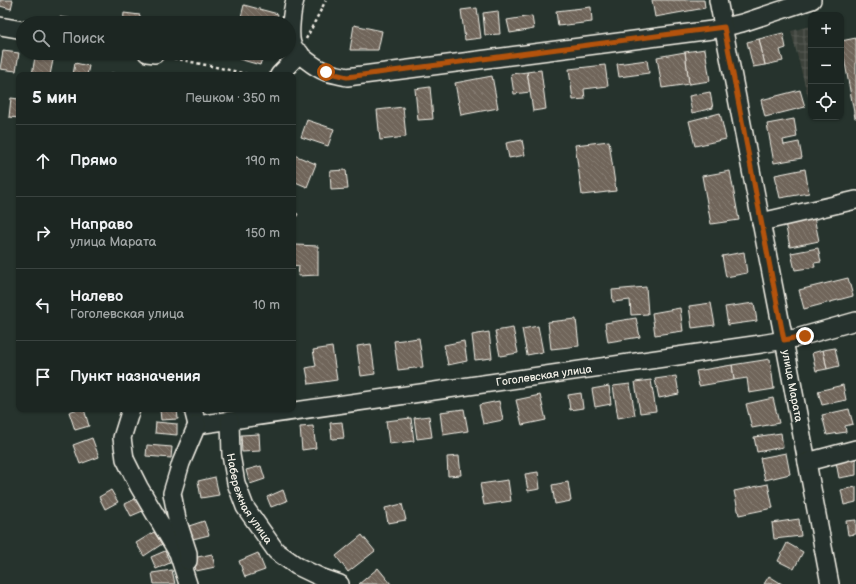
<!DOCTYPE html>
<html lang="ru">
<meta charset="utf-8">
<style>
body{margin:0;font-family:"Balsamiq Sans",sans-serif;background:#252e2a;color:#f1f3f6}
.controls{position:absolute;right:12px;top:12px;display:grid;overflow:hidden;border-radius:8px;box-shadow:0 1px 3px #0004}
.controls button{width:36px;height:36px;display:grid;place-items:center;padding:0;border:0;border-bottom:1px solid #3a4340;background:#1c2622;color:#f1f3f6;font:20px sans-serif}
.stop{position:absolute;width:12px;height:12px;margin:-9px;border:3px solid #b45309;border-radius:50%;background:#fff}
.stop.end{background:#b45309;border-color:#fff;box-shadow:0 1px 4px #0008}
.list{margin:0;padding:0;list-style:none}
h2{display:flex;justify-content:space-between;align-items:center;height:52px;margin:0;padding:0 16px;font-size:17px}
h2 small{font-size:13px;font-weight:400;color:#a0a5a5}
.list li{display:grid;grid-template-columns:26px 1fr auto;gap:12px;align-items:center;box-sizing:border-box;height:72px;padding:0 16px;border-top:1px solid #3a4340}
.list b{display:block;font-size:15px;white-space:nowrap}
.list p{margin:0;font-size:13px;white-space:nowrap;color:#a0a5a5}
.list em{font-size:13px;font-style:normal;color:#a0a5a5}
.icon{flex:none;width:22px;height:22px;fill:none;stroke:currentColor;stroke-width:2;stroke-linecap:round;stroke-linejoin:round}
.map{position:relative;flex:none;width:856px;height:584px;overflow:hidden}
.search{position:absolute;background:#1c2622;box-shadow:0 1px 3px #0004;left:16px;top:16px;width:280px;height:44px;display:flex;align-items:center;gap:10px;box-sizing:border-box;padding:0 14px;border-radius:22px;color:#a0a5a5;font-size:15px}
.panel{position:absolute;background:#1c2622;box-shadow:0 1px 3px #0004;left:16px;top:72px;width:280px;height:340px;border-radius:8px}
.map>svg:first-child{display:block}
.industrial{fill:url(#industrial-grid)}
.building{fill:url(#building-back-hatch);stroke:#f4f1e8}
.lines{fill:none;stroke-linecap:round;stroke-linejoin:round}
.minor-casing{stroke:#f4f1e8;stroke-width:20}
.path{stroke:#f4f1e8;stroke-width:2.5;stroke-dasharray:3 3;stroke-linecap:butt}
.minor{stroke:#26332d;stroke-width:17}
.route{stroke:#b45309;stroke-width:5}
.labels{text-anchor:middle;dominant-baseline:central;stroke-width:3;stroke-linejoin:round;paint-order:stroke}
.street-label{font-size:11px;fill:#f4f1e8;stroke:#26332d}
</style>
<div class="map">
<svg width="856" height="584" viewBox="0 0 856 584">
<defs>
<pattern id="industrial-grid" width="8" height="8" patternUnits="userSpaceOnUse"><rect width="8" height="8" fill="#3c423a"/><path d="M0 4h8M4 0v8" fill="none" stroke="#595e56"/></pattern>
<pattern id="building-back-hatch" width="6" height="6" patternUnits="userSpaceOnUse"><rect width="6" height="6" fill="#70655a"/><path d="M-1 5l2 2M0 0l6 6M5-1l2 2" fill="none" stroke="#857c72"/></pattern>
</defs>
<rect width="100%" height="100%" fill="#26332d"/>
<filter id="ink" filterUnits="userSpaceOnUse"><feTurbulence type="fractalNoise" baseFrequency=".025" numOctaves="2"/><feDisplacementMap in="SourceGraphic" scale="8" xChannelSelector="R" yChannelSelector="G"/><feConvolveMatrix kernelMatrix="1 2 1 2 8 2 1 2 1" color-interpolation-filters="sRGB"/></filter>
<g filter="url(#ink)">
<path class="industrial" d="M811,26V97H808L791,31Z"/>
<g class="building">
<path d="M0,0H13L11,9L0,6Z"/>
<path d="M652,0H704L705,8L655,17Z"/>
<path d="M244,5L278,14L275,23H263L241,17Z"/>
<path d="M591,7L592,22L558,26L556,11Z"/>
<path d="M477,8L481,38L465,40L461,10Z"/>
<path d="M498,11L500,34L485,35L483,13Z"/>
<path d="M124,13L140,15L139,23H123Z"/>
<path d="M532,16L534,29L510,33L507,20Z"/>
<path d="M59,17L74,19L73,23H59Z"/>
<path d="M354,25L382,31L378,50H350Z"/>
<path d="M783,33L786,48L780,50L783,61L765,65L759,39Z"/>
<path d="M856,38V118H855L841,41Z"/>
<path d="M759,39L765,65L753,67L747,42Z"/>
<path d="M705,49L710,81L689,84L685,52Z"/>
<path d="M3,51L19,53L16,71L0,69Z"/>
<path d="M685,52L689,84L662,88L657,57Z"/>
<path d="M241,53H264L260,65L239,59Z"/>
<path d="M35,57L53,60L50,75H32Z"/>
<path d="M647,60L649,73L619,77L617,64Z"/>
<path d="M75,63L89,66L87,75H73Z"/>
<path d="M605,65L608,86L584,89L585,99L573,100L569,69Z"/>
<path d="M541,70L546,109L533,111L527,72Z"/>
<path d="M527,72L530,92L514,94L511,74Z"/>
<path d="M111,73L126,75H110Z"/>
<path d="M492,76L498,108L461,115L455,83Z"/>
<path d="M430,87L433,119L418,120L415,89Z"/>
<path d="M800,90L805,107L765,117L761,100Z"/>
<path d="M710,92L713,108L692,113L689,96Z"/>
<path d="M11,98L19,99V118L9,117Z"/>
<path d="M403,107L406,137L380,140L377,110Z"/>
<path d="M720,113L726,139L695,146L689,121Z"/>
<path d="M794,119L797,137L783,140L784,145L799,142L802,158L774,163L767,124Z"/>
<path d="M307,120L334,129L328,146L301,137Z"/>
<path d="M522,140L525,155L509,158L506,143Z"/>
<path d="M609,141L616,191L582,195L575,145Z"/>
<path d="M294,155L316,164L307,187L293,181V158Z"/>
<path d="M805,169L809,193L780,198L775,175Z"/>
<path d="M346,170L348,189L331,190L330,171Z"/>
<path d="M730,171L739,220L711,224L702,176Z"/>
<path d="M293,212L298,214L293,224Z"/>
<path d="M814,217L819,241L790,247L785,223Z"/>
<path d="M296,245L318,246V275L298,276L299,266L293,265V252Z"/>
<path d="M818,248L821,262L814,263L815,267L795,270L791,253Z"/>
<path d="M744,252L747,273L726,277L722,256Z"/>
<path d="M848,278L853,296L804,309L799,290Z"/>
<path d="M646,287L648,314L631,315L630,300L613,302L612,290Z"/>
<path d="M711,303L715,325L692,328L689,306Z"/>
<path d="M754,303L757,321L728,325L725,307Z"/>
<path d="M680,308L683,331L655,335L652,313Z"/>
<path d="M636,318L640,337L608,342L605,323Z"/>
<path d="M576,319L579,346L551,349L548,322Z"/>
<path d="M538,326L543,352L527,355L522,329Z"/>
<path d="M513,328L518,353L500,356L495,331Z"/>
<path d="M489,332L492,358L475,360L472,335Z"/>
<path d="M419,338L423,367L398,370L394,341Z"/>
<path d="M464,341L467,361L448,365L444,345Z"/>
<path d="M371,344L375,374L361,376L357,346Z"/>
<path d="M332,347L337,380L309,384L306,368L316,366L313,350Z"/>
<path d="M835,348L839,366L827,369L823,350Z"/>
<path d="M823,350L827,369L816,371L812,353Z"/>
<path d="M770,359L774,389L749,393L747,378L734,380L732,365Z"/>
<path d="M732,365L734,380L699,386L696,371Z"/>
<path d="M676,376L679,394L659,398L655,379Z"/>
<path d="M651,380L656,411L640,413L635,382Z"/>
<path d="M630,384L635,415L618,418L613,386Z"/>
<path d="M843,385L846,400L822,405L818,391Z"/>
<path d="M609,386L611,404L595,407L592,389Z"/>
<path d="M581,393L583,408L570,410L568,395Z"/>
<path d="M540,395L546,420L522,425L516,400Z"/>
<path d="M773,398L779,423L752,428L746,404Z"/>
<path d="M499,401L503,420L483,424L479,405Z"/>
<path d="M78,409H84L89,426L75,430L69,412Z"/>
<path d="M177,409L178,419L161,420L160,410Z"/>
<path d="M464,409L468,431L443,435L440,412Z"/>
<path d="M849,409L853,424L845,426L846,432L827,435L822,415Z"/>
<path d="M429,416L432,437L417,439L414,418Z"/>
<path d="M411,418L414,441L389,444L386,421Z"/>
<path d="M156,422L177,424V435L155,433Z"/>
<path d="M342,422L344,438L332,439L330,423Z"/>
<path d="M313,426L316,448L302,450L300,427Z"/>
<path d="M781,433L783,447L757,452L754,437Z"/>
<path d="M259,434L260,451L242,452L241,435Z"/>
<path d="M92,438L99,457L80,464L73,445Z"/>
<path d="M147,445L172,447L171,458L146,456Z"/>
<path d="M786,453L790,474L765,480L760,458Z"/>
<path d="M459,456L461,475L448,476L447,457Z"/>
<path d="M856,459V475L839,478L836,462Z"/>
<path d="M261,466L265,479L250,484L246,470Z"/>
<path d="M538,472L540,489L528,491L525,474Z"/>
<path d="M215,477L219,495L201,498L198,481Z"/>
<path d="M508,480L511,501L484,505L480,484Z"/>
<path d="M568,482L571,501L555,504L552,485Z"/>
<path d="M768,484L773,508L739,515L734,491Z"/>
<path d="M856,487V502L844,505L841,490Z"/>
<path d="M111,490L118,502L105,509L99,497Z"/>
<path d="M283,490L287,501L271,507L267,497Z"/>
<path d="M139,497L145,510L131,516L125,504Z"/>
<path d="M402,504L406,520L388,523L385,508Z"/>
<path d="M799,519L801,536L774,539L772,523Z"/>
<path d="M856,520V534L848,535L846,521Z"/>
<path d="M204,521L209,535L193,539L189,526Z"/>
<path d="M154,532L162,544L144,556L136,543Z"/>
<path d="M362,535L375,551L348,572L336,556Z"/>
<path d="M787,543L803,552L794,569L778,561Z"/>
<path d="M165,551L170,563L156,569L151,557Z"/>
<path d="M258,553L265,570L245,577L239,561Z"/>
<path d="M212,554L215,567L196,571L193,558Z"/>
<path d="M378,568L391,584H359Z"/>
<path d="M172,570L175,584H154L152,573Z"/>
<path d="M769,576L782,584H764Z"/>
</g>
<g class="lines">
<defs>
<g id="minor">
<path d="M295,0C292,10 289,33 292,44C296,54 316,68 326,72C332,74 340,75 347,77L712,30L742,23L812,0"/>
<path id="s1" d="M718,0L784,340L830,584"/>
<path d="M0,26L23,30"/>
<path d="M147,53L155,54"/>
<path d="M279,75L300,53"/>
<path d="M761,222L856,200"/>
<path d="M131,409L122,438L125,459L139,487L178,553L188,584"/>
<path id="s2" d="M193,409L197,425L761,344L796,338L856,321"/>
<path id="s3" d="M230,421L231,455L236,483L245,507L276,551L297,566L320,577L340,584"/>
<path d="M807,462L856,449"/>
<path d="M188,561V553L177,519L172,493L181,463L197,425"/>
</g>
</defs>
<use href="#minor" class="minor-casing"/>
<g class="path">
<path d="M306,39L326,0"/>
<path d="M168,57L225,69L250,75"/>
</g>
<use href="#minor" class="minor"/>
</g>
</g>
<g class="lines" filter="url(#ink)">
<path class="route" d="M326,72L347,77L724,27L784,340L805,336"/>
</g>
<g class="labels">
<g class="street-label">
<text stroke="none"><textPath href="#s2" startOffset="367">Гоголевская улица</textPath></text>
<text stroke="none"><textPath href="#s1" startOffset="393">улица Марата</textPath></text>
<text stroke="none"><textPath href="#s3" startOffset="82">Набережная улица</textPath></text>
</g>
</g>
</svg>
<div class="controls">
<button>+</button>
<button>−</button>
<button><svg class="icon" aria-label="locate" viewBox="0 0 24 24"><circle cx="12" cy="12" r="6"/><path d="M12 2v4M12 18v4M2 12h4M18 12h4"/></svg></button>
</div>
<div class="stop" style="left:326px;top:72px"></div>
<div class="stop end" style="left:805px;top:336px"></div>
<div class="search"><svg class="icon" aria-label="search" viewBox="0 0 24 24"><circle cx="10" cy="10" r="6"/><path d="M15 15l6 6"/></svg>Поиск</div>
<section class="panel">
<h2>5 мин<small>Пешком · 350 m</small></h2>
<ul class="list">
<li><svg class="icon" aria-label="ahead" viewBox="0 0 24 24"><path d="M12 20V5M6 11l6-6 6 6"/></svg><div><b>Прямо</b></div><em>190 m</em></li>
<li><svg class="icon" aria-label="right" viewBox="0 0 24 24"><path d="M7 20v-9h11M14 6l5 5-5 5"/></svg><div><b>Направо</b><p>улица Марата</p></div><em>150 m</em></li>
<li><svg class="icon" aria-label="left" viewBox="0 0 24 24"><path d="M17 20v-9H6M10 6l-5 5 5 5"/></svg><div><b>Налево</b><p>Гоголевская улица</p></div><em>10 m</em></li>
<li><svg class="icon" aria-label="arrive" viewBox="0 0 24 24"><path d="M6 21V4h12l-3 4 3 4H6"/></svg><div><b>Пункт назначения</b></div></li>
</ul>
</section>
</div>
